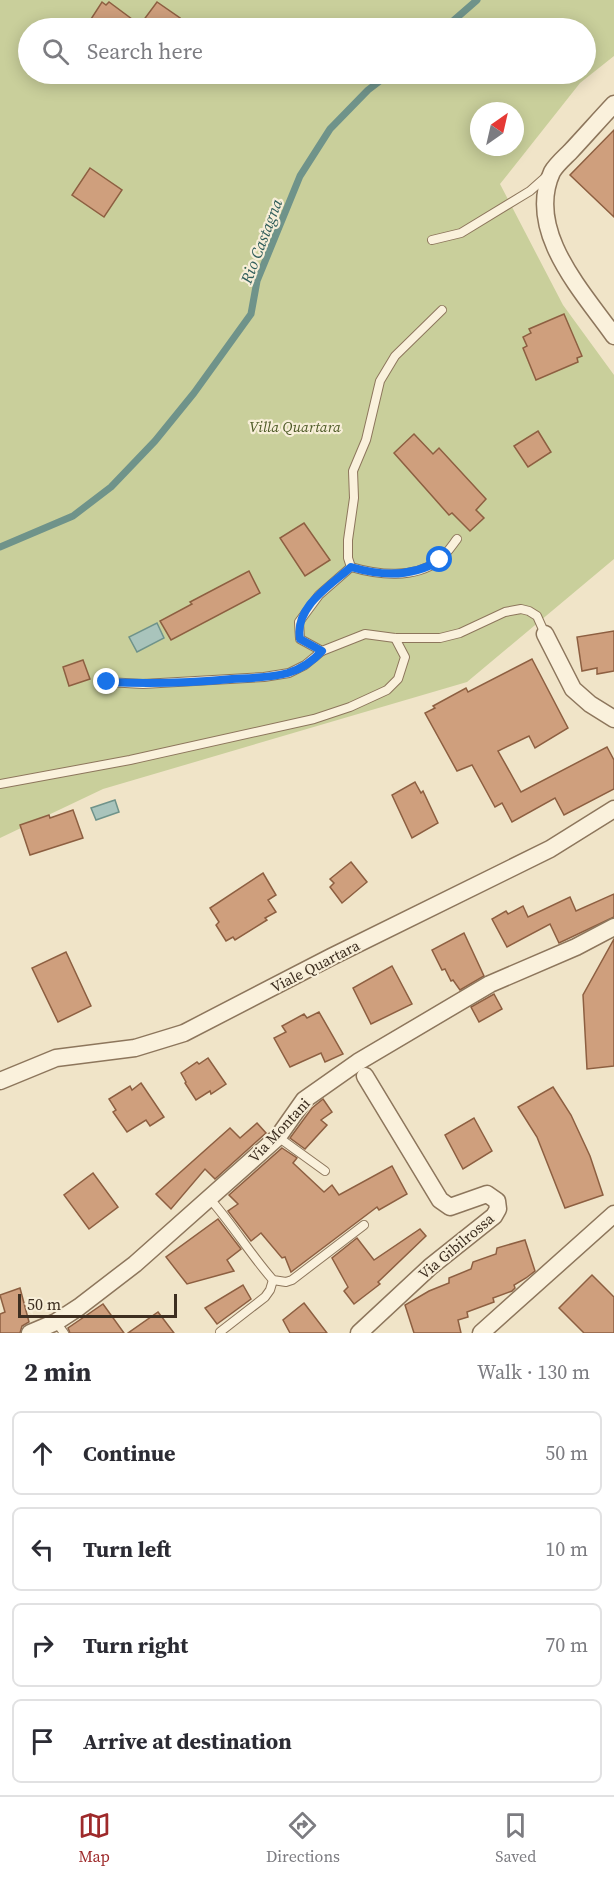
<!DOCTYPE html>
<meta charset="utf-8">
<style>
body{margin:0;font-family:"Source Serif 4",serif;background:#f2f2f3;color:#2b2b33}
.compass{position:absolute;left:470px;top:102px;width:54px;height:54px;border-radius:50%;background:#fff;box-shadow:0 3px 15px #0003;rotate:34deg}
.scale{position:absolute;left:18px;bottom:15px;width:159px;box-sizing:border-box;padding-left:6px;border:3px solid #3d2e20;border-top:0;font-size:16px;line-height:21px;white-space:nowrap;color:#3d2e20;-webkit-text-stroke:4px #f7eed8;paint-order:stroke}
.stop{position:absolute;width:18px;height:18px;margin:-14px;border:4px solid #1a73e8;border-radius:50%;background:#fff}
.stop.end{background:#1a73e8;border-color:#fff;box-shadow:0 2px 6px #0008}
.list{margin:0;padding:0;list-style:none}
h2{display:flex;justify-content:space-between;align-items:center;height:78px;margin:0;padding:0 24px;font-size:26px}
h2 small{font-size:20px;font-weight:400;color:#7c7c81}
.list li{display:grid;grid-template-columns:39px 1fr auto;gap:18px;align-items:center;box-sizing:border-box;height:84px;margin:0 12px 12px;padding:0 12px;border:2px solid #e1e1e2;border-radius:9px}
.list b{display:block;font-size:22px;white-space:nowrap}
.list em{font-size:20px;font-style:normal;color:#7c7c81}
.icon{flex:none;width:33px;height:33px;fill:none;stroke:currentColor;stroke-width:2;stroke-linecap:round;stroke-linejoin:round}
.map{position:relative;flex:none;width:614px;height:1333px;overflow:hidden}
.search{position:absolute;background:#fff;box-shadow:0 3px 15px #0003;left:18px;right:18px;top:18px;height:66px;display:flex;align-items:center;gap:15px;box-sizing:border-box;padding:0 21px;border-radius:33px;color:#7c7c81;font-size:22px}
.sheet{height:462px;background:#fff}
nav{display:flex;justify-content:space-around;align-items:center;box-sizing:border-box;height:84px;border-top:2px solid #e1e1e2;background:#fff;font-size:16px;color:#7c7c81}
nav a{display:grid;justify-items:center;gap:3px}
nav .on{color:#9e2a2b}
.map>svg:first-child{display:block}
.green{fill:#c9cf9b;fill-rule:evenodd}
.water{fill:#a9c4bc;stroke:#6f938a;stroke-width:1.5}
.lines{fill:none;stroke-linecap:round;stroke-linejoin:round}
.stream{stroke:#6f938a;stroke-width:7}
.building{fill:#cf9f7d;stroke:#8d5f41;stroke-width:1.5}
.lane-casing{stroke:#8d765c;stroke-width:10}
.street-casing{stroke:#8d765c;stroke-width:19}
.lane{stroke:#faf1dc;stroke-width:8}
.street{stroke:#faf1dc;stroke-width:16}
.route{stroke:#1a73e8;stroke-width:8}
.labels{text-anchor:middle;dominant-baseline:central;stroke-width:4.5;stroke-linejoin:round;paint-order:stroke}
.park-label{font-size:15px;font-style:italic;fill:#4d5a26;stroke:#f7eed8}
.street-label{font-size:15px;fill:#3d2e20;stroke:#f7eed8}
.water-label{font-size:16px;font-style:italic;fill:#2f5d5a;stroke:#f7eed8}
</style>
<div class="map">
<svg width="614" height="1333" viewBox="0 0 614 1333">
<rect width="100%" height="100%" fill="#f0e4c8"/>
<path class="green" d="M0,0H614V56L580,83L500,184L563,305L614,375V559L467,682L103,789L0,838ZM28,28H586V74H28ZM479,111H515V147H479Z"/>
<g class="water">
<path d="M157,623L164,638L137,652L129,637Z"/>
<path d="M115,800L119,812L96,820L91,808Z"/>
</g>
<g class="lines">
<g class="stream">
<path d="M445,28L477,0"/>
<path d="M0,547L73,516L111,487L155,441L194,393L251,314L257,281L300,176L330,129L368,90L389,74"/>
</g>
</g>
<g class="building">
<path d="M102,2L106,5L109,2L140,25L157,2L180,18L172,28H91L95,22L91,19Z"/>
<path d="M614,130V217L570,175Z"/>
<path d="M90,168L122,190L104,217L72,195Z"/>
<path d="M564,314L582,356L577,358L578,362L536,380L523,348L527,346L523,337L531,333L529,329Z"/>
<path d="M538,431L551,452L528,467L514,446Z"/>
<path d="M414,434L433,454L439,448L486,499L476,510L484,518L470,531L452,513L449,515L394,453Z"/>
<path d="M304,523L330,560L305,576L280,538Z"/>
<path d="M249,571L260,593L171,640L160,621L192,604L190,602Z"/>
<path d="M614,631V671L597,674V668L582,671L577,637Z"/>
<path d="M532,659L568,728L535,748L529,736L498,751L521,792L607,747L614,760V789L564,815L555,798L512,822L502,803L495,807L472,765L457,771L425,713L435,708L433,706L466,688L468,692Z"/>
<path d="M83,660L90,679L69,686L63,667Z"/>
<path d="M415,782L421,793L423,791L438,823L412,838L392,795Z"/>
<path d="M73,810L83,838L30,855L20,825L49,815L50,818Z"/>
<path d="M351,862L367,882L342,903L330,887L334,883L330,879Z"/>
<path d="M263,873L276,895L268,900L276,912L265,918L267,920L235,940L233,937L226,941L216,925L219,922L210,908Z"/>
<path d="M614,894V917L559,943L550,924L507,947L492,919L506,911L508,914L523,906L528,917L570,897L576,911Z"/>
<path d="M464,933L484,976L460,990L453,980L451,981L445,969L442,970L432,950Z"/>
<path d="M614,939V1066L587,1069L583,995Z"/>
<path d="M66,952L91,1006L58,1022L32,968Z"/>
<path d="M392,966L412,1004L371,1024L353,988Z"/>
<path d="M494,994L502,1009L479,1022L471,1007Z"/>
<path d="M319,1012L343,1054L325,1062L321,1053L290,1067L274,1038L286,1032L282,1026L304,1014L307,1018Z"/>
<path d="M208,1058L226,1084L211,1094L210,1091L196,1100L185,1083L186,1082L181,1073L197,1062L199,1064Z"/>
<path d="M141,1083L164,1117L150,1126L146,1120L127,1132L113,1112L116,1110L109,1099L130,1086L132,1090Z"/>
<path d="M553,1087L571,1115L590,1156L603,1195L565,1208L537,1137L518,1107Z"/>
<path d="M323,1099L332,1112L321,1120L327,1125L305,1149L290,1138L312,1108Z"/>
<path d="M474,1118L492,1151L463,1169L445,1135Z"/>
<path d="M257,1123L266,1133L215,1179L205,1169L171,1209L156,1194L230,1128L240,1138Z"/>
<path d="M282,1148L297,1158L293,1163L324,1192L332,1185L339,1195L392,1166L407,1194L379,1210L377,1207L291,1272L285,1257L282,1258L261,1233L251,1241L228,1211L238,1204L229,1195Z"/>
<path d="M93,1173L118,1207L89,1229L64,1195Z"/>
<path d="M218,1219L241,1249L227,1260L234,1271L187,1284L166,1257Z"/>
<path d="M420,1229L426,1236L378,1282L380,1284L354,1304L344,1291L348,1287L332,1258L357,1238L374,1260Z"/>
<path d="M525,1240L535,1271L526,1278L514,1285L515,1288L512,1291L493,1298L494,1302L467,1312L468,1317L458,1320L461,1333H414L405,1305L429,1291L449,1283V1278L471,1269L473,1262L496,1254L497,1248Z"/>
<path d="M592,1275L614,1297V1333H584L559,1308Z"/>
<path d="M243,1285L251,1299L217,1324L205,1308Z"/>
<path d="M20,1288L29,1322L22,1326L20,1333H0V1314L5,1312L0,1295Z"/>
<path d="M304,1303L327,1333H290L283,1320Z"/>
<path d="M103,1304L124,1333H70L68,1328Z"/>
<path d="M158,1312L174,1333H128Z"/>
</g>
<g class="lines">
<defs>
<g id="lane">
<path d="M432,240L461,233L530,191L548,175"/>
<path d="M351,567L319,595L299,622L300,639L322,651L365,634L395,638H440L460,633L505,612L521,609L529,611L537,616L545,634"/>
<path d="M351,567L348,558V540L354,498L353,471L366,440L380,381L395,356L442,310"/>
<path d="M351,567C378,575 414,579 438,561C446,555 451,547 457,539"/>
<path d="M107,682L143,684L264,677L289,673L305,665L322,651"/>
<path d="M0,784L130,760L314,719L350,707L387,690L398,679L405,657L395,638"/>
<path d="M278,1137L325,1171"/>
<path d="M210,1199C233,1225 250,1254 273,1280L286,1282L292,1280L364,1225"/>
<path d="M56,1322L64,1333"/>
<path d="M220,1332L265,1297L270,1290L273,1280"/>
</g>
<g id="street">
<path d="M614,104C599,120 585,136 570,152C564,158 556,165 552,172C525,231 583,292 614,336"/>
<path d="M545,634L573,689L590,704L614,719"/>
<path d="M0,1081L56,1058L135,1048L184,1033L331,957L550,849L614,809"/>
<path d="M30,1333L56,1322L79,1307L135,1264L278,1137L304,1100L358,1062L490,984L576,947L614,927"/>
<path d="M359,1333L430,1267L494,1216L498,1209L497,1201L487,1194L450,1207L440,1200L365,1076"/>
<path d="M481,1333L614,1214"/>
</g>
</defs>
<use href="#lane" class="lane-casing"/>
<use href="#street" class="street-casing"/>
<use href="#lane" class="lane"/>
<use href="#street" class="street"/>
</g>
<g class="lines">
<path class="route" d="M107,682C149,684 190,683 232,679C250,678 270,678 288,673C301,669 313,661 322,651L300,639C294,607 330,586 351,567C381,576 413,577 440,560"/>
</g>
<g class="labels">
<g class="park-label">
<text x="295" y="426">Villa Quartara</text>
</g>
<g class="street-label">
<text transform="translate(315 966) rotate(-27)">Viale Quartara</text>
<text transform="translate(279 1130) rotate(-47)">Via Montani</text>
<text transform="translate(456 1246) rotate(-40)">Via Gibilrossa</text>
</g>
<g class="water-label">
<text transform="translate(261 241) rotate(-69)">Rio Castagna</text>
</g>
</g>
</svg>
<svg class="compass" viewBox="-18 -18 36 36"><path d="M0-13l5 13h-10z" fill="#e53935"/><path d="M0 13l5-13h-10z" fill="#7c7c81"/></svg>
<div class="scale">50 m</div>
<div class="stop" style="left:440px;top:560px"></div>
<div class="stop end" style="left:107px;top:682px"></div>
<div class="search"><svg class="icon" aria-label="search" viewBox="0 0 24 24"><circle cx="10" cy="10" r="6"/><path d="M15 15l6 6"/></svg>Search here</div>
</div>
<section class="sheet">
<h2>2 min<small>Walk · 130 m</small></h2>
<ul class="list">
<li><svg class="icon" aria-label="ahead" viewBox="0 0 24 24"><path d="M12 20V5M6 11l6-6 6 6"/></svg><div><b>Continue</b></div><em>50 m</em></li>
<li><svg class="icon" aria-label="left" viewBox="0 0 24 24"><path d="M17 20v-9H6M10 6l-5 5 5 5"/></svg><div><b>Turn left</b></div><em>10 m</em></li>
<li><svg class="icon" aria-label="right" viewBox="0 0 24 24"><path d="M7 20v-9h11M14 6l5 5-5 5"/></svg><div><b>Turn right</b></div><em>70 m</em></li>
<li><svg class="icon" aria-label="arrive" viewBox="0 0 24 24"><path d="M6 21V4h12l-3 4 3 4H6"/></svg><div><b>Arrive at destination</b></div></li>
</ul>
</section>
<nav>
<a class="on"><svg class="icon" aria-label="map" viewBox="0 0 24 24"><path d="M3 6l6-2 6 2 6-2v14l-6 2-6-2-6 2zM9 4v14M15 6v14"/></svg>Map</a>
<a><svg class="icon" aria-label="directions" viewBox="0 0 24 24"><path d="M12 3l9 9-9 9-9-9zM9 14v-3h6M13 9l2 2-2 2"/></svg>Directions</a>
<a><svg class="icon" aria-label="saved" viewBox="0 0 24 24"><path d="M7 4h10v16l-5-4-5 4z"/></svg>Saved</a>
</nav>
